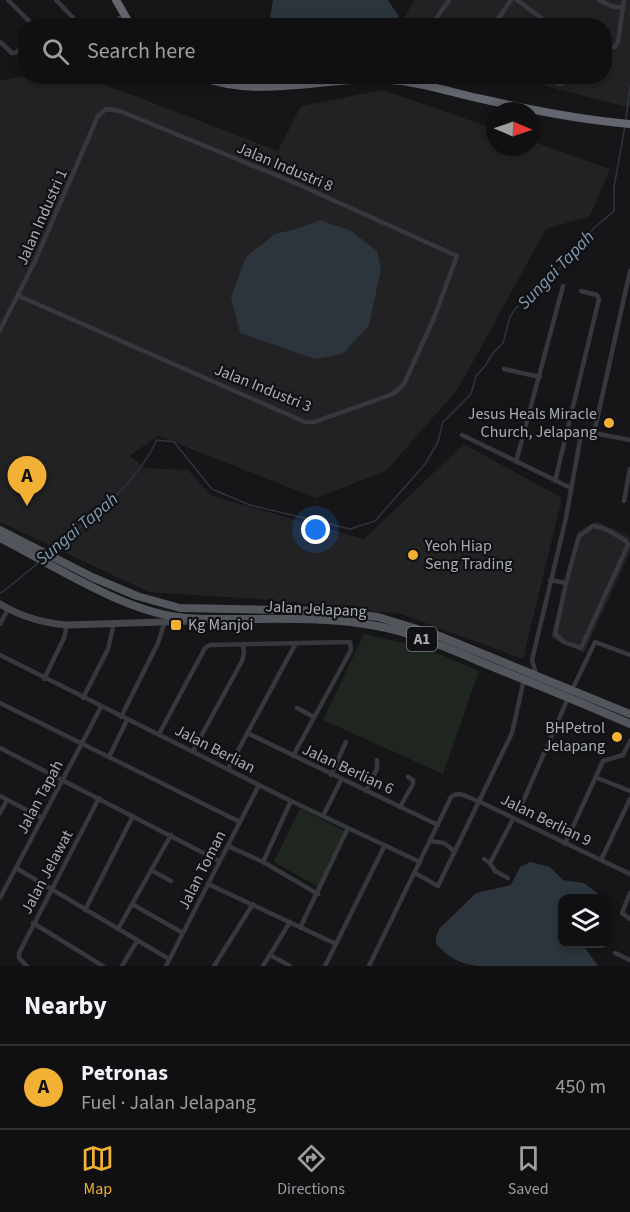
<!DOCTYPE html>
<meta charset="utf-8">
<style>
body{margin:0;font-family:"Source Sans 3",sans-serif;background:#19191b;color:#f1f3f6}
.controls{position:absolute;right:18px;bottom:18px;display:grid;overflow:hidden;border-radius:12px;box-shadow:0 3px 9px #0003}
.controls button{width:54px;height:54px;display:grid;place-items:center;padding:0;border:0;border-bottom:2px solid #303032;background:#101012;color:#f1f3f6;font:30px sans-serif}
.compass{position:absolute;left:486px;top:102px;width:54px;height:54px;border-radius:50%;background:#101012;box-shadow:0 3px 9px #0003;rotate:92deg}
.you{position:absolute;left:316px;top:530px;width:21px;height:21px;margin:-15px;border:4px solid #fff;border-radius:50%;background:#1a73e8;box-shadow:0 0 0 9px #1a73e833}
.badge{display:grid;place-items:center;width:39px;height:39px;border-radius:50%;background:#f2b134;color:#111;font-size:20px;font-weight:700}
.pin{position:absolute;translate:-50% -50px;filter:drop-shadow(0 2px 3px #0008)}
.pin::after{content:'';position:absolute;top:32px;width:21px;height:18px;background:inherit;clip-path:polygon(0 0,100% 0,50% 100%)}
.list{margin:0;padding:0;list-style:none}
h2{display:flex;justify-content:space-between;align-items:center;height:78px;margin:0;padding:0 24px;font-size:26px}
h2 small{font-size:20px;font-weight:400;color:#9c9d9f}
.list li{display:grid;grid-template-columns:39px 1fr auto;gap:18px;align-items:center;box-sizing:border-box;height:84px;padding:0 24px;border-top:2px solid #303032}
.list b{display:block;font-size:22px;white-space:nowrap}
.list p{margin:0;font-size:20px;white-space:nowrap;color:#9c9d9f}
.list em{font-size:20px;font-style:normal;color:#9c9d9f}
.icon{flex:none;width:33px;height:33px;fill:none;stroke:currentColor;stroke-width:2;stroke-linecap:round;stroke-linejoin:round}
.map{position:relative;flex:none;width:630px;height:966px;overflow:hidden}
.search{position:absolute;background:#101012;box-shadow:0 3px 9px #0003;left:18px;right:18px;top:18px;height:66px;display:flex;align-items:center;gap:15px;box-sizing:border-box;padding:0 21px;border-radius:24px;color:#9c9d9f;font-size:22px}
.sheet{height:162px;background:#101012}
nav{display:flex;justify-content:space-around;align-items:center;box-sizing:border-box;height:84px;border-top:2px solid #303032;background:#101012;font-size:16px;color:#9c9d9f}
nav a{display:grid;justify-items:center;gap:3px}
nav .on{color:#f2b134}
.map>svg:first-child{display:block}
.built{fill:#222225}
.green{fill:#1e261f}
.water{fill:#2c353c}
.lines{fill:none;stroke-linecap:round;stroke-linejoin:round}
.stream{stroke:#2c353c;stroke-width:1.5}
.street{stroke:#37383d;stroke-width:4.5}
.secondary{stroke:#45474d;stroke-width:7}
.primary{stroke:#53555c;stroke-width:8}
.highway{stroke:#63666e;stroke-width:8}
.poi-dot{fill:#f2b134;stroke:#111113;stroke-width:2}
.labels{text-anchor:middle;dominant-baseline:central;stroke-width:4.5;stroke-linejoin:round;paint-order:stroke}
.shield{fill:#111113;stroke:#7b7e86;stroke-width:1.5}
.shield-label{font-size:15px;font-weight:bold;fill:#a8adb8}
.street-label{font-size:16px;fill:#a8adb8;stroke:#111113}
.poi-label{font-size:16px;fill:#a8adb8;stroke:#111113;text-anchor:end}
.water-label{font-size:18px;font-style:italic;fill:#7f9bb3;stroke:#111113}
</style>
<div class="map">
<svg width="630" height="966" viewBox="0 0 630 966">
<rect width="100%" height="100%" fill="#161618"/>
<g class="built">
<path d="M415,0H630V108L511,77L604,76V26H399Z"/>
<path d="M25,76L85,77L278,151L301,106L383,90L495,129V147H531V141L610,169L590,216L546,229L458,389L386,471L316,498L158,436L129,456L146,468L188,470L212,496L364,539L464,444L562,498L523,659L401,614L257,599L149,592L0,522V81Z"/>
<path d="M597,521L630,537V552L584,653L551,638L578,531Z"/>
</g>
<g class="green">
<path d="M364,634L425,648L479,671L443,774L323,720Z"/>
<path d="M300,808L344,831L318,887L274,862Z"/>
</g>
<g class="water">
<path d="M273,0H388L399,17L381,25H269Z"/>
<path d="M320,220L351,231L377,251L381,269L369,325L343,354L315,359L240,333L231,297L246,257L275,234L296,229Z"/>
<path d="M530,862L550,867L563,880L584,883L601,896V898H562V944H585V948L598,966H477C460,964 448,957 436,944V937L439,929L476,893L511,885L520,867Z"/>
</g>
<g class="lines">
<g class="stream">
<path d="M626,119L630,87"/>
<path d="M50,552C90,519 134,488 157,440L174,442L212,489L250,505L350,529L375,521L425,464L438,442L443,422L471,394L476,376L485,366L493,353L503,343L510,317L516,308L570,258L594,228L614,211V187L625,126"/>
<path d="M0,593L4,591L38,563"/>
</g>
<g class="street">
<path d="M8,0L34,26"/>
<path d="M56,0L81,26"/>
<path d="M517,0L552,26"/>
<path d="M599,0L611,6L623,8"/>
<path d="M119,26V18"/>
<path d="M431,26L449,0"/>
<path d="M493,26L511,0"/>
<path d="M0,42L12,53L17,52L26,42"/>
<path d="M604,49L615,47L618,42L624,0"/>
<path d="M532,76L560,84L565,82L569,76"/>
<path d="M0,330L35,261L98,116L106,109L120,111L293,182L457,256L434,318L404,384L393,394L314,422H305L19,296"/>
<path d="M504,369L540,377"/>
<path d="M594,433L630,271"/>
<path d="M462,435L571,488"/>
<path d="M516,462L563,286"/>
<path d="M555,481L599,299L597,295L581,291"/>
<path d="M624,501L630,469"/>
<path d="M593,526C605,527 616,535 626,541L628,545L581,648L564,642L555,634L566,583L579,536Z"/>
<path d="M550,580L566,583"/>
<path d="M0,624L8,609"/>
<path d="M0,655L291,801L420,862"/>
<path d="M536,674L532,660L566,518L580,440L583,435L594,433L630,440"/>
<path d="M44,679L64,638L67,625"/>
<path d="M572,690L595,642L630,655"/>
<path d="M83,698L108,649L114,623"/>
<path d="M0,703L240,822"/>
<path d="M297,708L314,717"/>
<path d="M121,717L158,643L165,621"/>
<path d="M247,733L438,825"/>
<path d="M159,734L205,648L210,645L350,642L351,650L293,756"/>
<path d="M0,748L219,861"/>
<path d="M193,751L242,661L244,653L243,644"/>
<path d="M109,757L127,720"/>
<path d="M228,769L296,643"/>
<path d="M331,775L346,742"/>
<path d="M597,778L630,791"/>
<path d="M366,791L377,769V760"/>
<path d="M0,796L42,818"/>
<path d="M522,804L568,698"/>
<path d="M400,807L413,784V780L408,777"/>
<path d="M0,813L7,800"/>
<path d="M323,816L341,780"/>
<path d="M430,841L444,843L454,851"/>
<path d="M565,844L603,761L623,755L630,741"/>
<path d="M228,846L263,862L318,894"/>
<path d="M484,859L490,863L495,871L508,878"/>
<path d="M601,860L630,799"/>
<path d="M263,862L291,801"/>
<path d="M490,863L513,819"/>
<path d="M16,868L169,959"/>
<path d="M151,870L171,881"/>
<path d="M415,873L438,886L512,733L524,679"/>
<path d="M208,884L336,944"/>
<path d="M630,893L622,913L630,919"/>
<path d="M0,898L101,707"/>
<path d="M132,904L183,933"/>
<path d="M85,910L133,816"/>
<path d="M33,923L103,966"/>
<path d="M300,928L348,828"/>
<path d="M118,929L171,835"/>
<path d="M615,953L630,960"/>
<path d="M270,955L290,966"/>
<path d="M27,966L19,958V953L99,798"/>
<path d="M122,966L137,941"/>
<path d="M166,966L259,785"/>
<path d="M214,966L253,904"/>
<path d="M263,966L290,922"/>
<path d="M325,966L385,845"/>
<path d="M369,966L451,797C459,790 469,798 478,801L630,874"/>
</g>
<path class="secondary" d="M0,604C21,617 43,623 67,625L194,621"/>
<g class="primary">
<path d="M0,530L92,577L137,596L180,608L325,611L378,617L437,635L630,714"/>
<path d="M0,538C51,564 122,610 178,617C197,620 217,619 236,619C283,619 330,617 377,626C415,633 452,650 488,665C535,684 583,703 630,724"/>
</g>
<g class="highway">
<path d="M116,0L131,26"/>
<path d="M199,76C265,102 334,72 402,81C429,85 455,93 482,99C531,110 580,120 630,124"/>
</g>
</g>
<g class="poi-dot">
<circle cx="609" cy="423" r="6"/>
<circle cx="413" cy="555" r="6"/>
<rect x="170" y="619" width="12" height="12" rx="3"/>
<circle cx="617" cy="737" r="6"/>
</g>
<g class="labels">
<rect class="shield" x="407" y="627" width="30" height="24" rx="4.5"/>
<g class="shield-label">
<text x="422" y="639">A1</text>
</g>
<g class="street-label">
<text transform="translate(285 167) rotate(23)">Jalan Industri 8</text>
<text transform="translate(42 217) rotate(-66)">Jalan Industri 1</text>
<text transform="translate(263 388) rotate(22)">Jalan Industri 3</text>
<text transform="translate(316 609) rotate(3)">Jalan Jelapang</text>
<text transform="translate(215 749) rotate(27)">Jalan Berlian</text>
<text transform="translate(348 769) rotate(25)">Jalan Berlian 6</text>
<text transform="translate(40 797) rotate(-62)">Jalan Tapah</text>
<text transform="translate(546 820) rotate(26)">Jalan Berlian 9</text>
<text transform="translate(202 870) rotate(-63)">Jalan Toman</text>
<text transform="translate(47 872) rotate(-62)">Jalan Jelawat</text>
</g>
<g class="poi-label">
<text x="597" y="414">Jesus Heals Miracle<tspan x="597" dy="18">Church, Jelapang</tspan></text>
<text x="425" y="546" text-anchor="start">Yeoh Hiap<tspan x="425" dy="18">Seng Trading</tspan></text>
<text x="188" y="625" text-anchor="start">Kg Manjoi</text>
<text x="605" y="728">BHPetrol<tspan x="605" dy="18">Jelapang</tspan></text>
</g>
<g class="water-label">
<text transform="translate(556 270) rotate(-46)">Sungai Tapah</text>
<text transform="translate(77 529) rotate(-40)">Sungai Tapah</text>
</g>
</g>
</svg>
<div class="controls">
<button><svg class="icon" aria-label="layers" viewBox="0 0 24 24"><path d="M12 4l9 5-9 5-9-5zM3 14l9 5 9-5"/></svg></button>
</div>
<svg class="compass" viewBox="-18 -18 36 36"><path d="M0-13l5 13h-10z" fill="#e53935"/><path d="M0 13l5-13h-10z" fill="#9c9d9f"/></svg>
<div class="you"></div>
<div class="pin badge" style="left:27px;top:506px">A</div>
<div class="search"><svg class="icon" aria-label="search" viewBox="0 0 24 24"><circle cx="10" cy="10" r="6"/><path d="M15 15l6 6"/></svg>Search here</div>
</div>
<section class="sheet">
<h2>Nearby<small></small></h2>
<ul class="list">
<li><span class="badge">A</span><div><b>Petronas</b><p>Fuel · Jalan Jelapang</p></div><em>450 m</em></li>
</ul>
</section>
<nav>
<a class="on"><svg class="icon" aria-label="map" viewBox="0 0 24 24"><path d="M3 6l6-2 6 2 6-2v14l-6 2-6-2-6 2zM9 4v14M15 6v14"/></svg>Map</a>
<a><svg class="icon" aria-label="directions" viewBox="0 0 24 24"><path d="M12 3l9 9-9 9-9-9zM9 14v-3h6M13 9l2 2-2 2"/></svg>Directions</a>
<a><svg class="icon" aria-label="saved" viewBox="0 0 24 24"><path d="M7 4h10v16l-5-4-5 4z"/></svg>Saved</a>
</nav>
